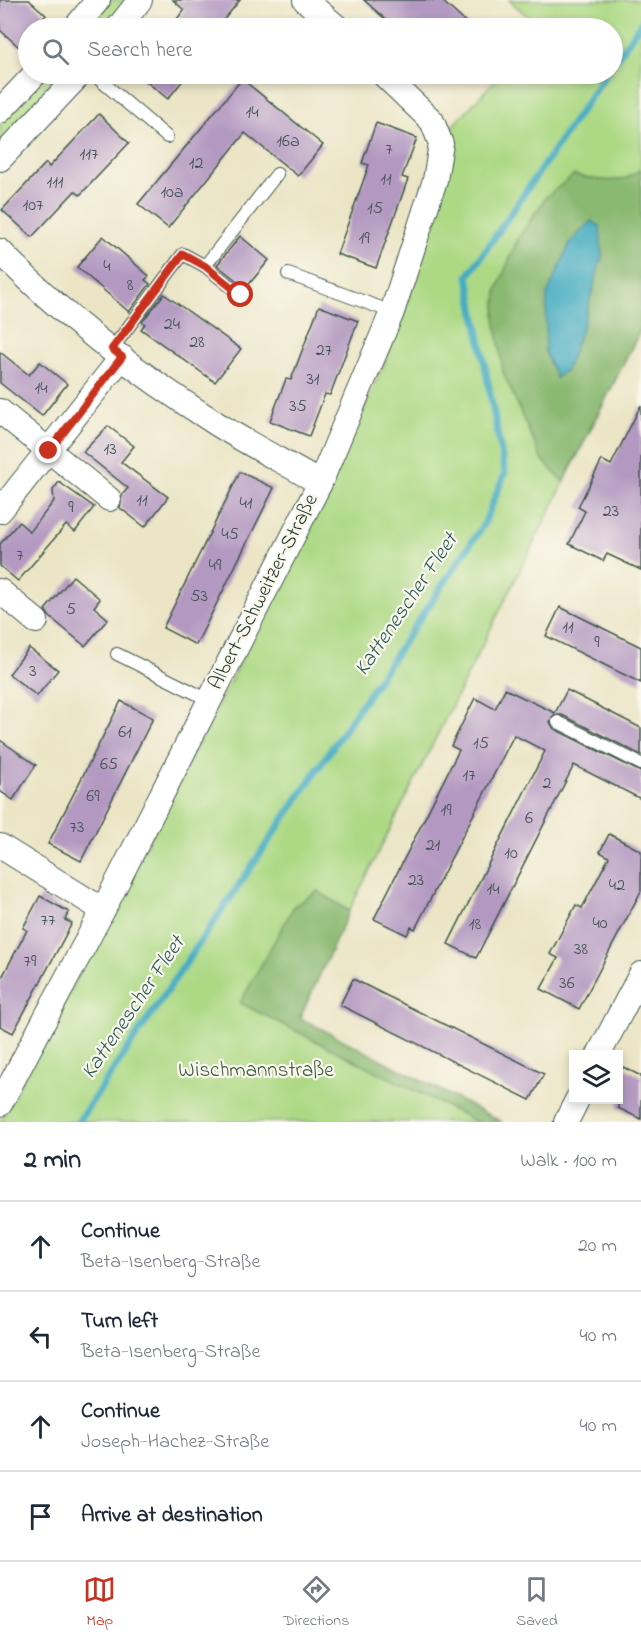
<!DOCTYPE html>
<meta charset="utf-8">
<style>
body{margin:0;font-family:"Indie Flower",sans-serif;background:#f2f2f3;color:#1f2937}
.controls{position:absolute;right:18px;bottom:18px;display:grid;overflow:hidden;border-radius:0px;box-shadow:0 3px 9px #0003}
.controls button{width:54px;height:54px;display:grid;place-items:center;padding:0;border:0;border-bottom:2px solid #e0e1e3;background:#fff;color:#1f2937;font:30px sans-serif}
.stop{position:absolute;width:18px;height:18px;margin:-14px;border:4px solid #c8321e;border-radius:50%;background:#fff}
.stop.end{background:#c8321e;border-color:#fff;box-shadow:0 2px 6px #0008}
.list{margin:0;padding:0;list-style:none}
h2{display:flex;justify-content:space-between;align-items:center;height:78px;margin:0;padding:0 24px;font-size:26px}
h2 small{font-size:20px;font-weight:400;color:#747a83}
.list li{display:grid;grid-template-columns:39px 1fr auto;gap:18px;align-items:center;box-sizing:border-box;height:90px;padding:0 24px;border-top:2px solid #e0e1e3}
.list b{display:block;font-size:22px;white-space:nowrap}
.list p{margin:0;font-size:20px;white-space:nowrap;color:#747a83}
.list em{font-size:20px;font-style:normal;color:#747a83}
.icon{flex:none;width:33px;height:33px;fill:none;stroke:currentColor;stroke-width:2;stroke-linecap:round;stroke-linejoin:round}
.map{position:relative;flex:none;width:641px;height:1122px;overflow:hidden}
.search{position:absolute;background:#fff;box-shadow:0 3px 9px #0003;left:18px;right:18px;top:18px;height:66px;display:flex;align-items:center;gap:15px;box-sizing:border-box;padding:0 21px;border-radius:33px;color:#747a83;font-size:22px}
.sheet{height:438px;background:#fff}
nav{display:flex;justify-content:space-around;align-items:center;box-sizing:border-box;height:84px;border-top:2px solid #e0e1e3;background:#fff;font-size:16px;color:#747a83}
nav a{display:grid;justify-items:center;gap:3px}
nav .on{color:#c8321e}
.map>svg:first-child{display:block}
.green{fill:#add985;stroke:#668b5c;stroke-width:1.5}
.forest{fill:#8ab972;stroke:#547b53;stroke-width:1.5;fill-rule:evenodd}
.water{fill:#42abc1;stroke:#30747a;stroke-width:1.5}
.lines{fill:none;stroke-linecap:round;stroke-linejoin:round}
.stream{stroke:#42abc1;stroke-width:7}
.building{fill:#b399c1}
.lane-casing{stroke:#3e564a;stroke-width:14}
.street-casing{stroke:#3e564a;stroke-width:26}
.lane{stroke:#fff;stroke-width:12}
.street{stroke:#fff;stroke-width:24}
.route{stroke:#c8321e;stroke-width:8}
.labels{text-anchor:middle;dominant-baseline:central;stroke-width:4.5;stroke-linejoin:round;paint-order:stroke}
.number-label{font-size:18px;fill:#445457}
.street-label{font-size:21px;fill:#1f3d34;stroke:#fbf7ec}
.park-label{font-size:21px;fill:#3b5c44;stroke:#fbf7ec}
.water-label{font-size:22px;font-style:italic;fill:#2a5e5e;stroke:#fbf7ec}
</style>
<div class="map">
<svg width="641" height="1122" viewBox="0 0 641 1122">
<rect width="100%" height="100%" fill="#fbf7ec"/>
<filter id="ink" filterUnits="userSpaceOnUse"><feTurbulence type="fractalNoise" baseFrequency=".0167" numOctaves="2"/><feDisplacementMap in="SourceGraphic" scale="12" xChannelSelector="R" yChannelSelector="G"/><feConvolveMatrix kernelMatrix="1 2 1 2 8 2 1 2 1" color-interpolation-filters="sRGB"/></filter>
<filter id="wash" filterUnits="userSpaceOnUse"><feTurbulence type="fractalNoise" baseFrequency=".008" numOctaves="4" result="noise"/><feDisplacementMap in="SourceGraphic" scale="24" xChannelSelector="R" yChannelSelector="G"/><feGaussianBlur stdDeviation="1.35" result="paint"/><feColorMatrix in="noise" values="0 0 0 0 0 0 0 0 0 0 0 0 0 0 0 0 0 1.4 0 .05"/><feComposite in="paint" operator="in"/></filter>
<g filter="url(#wash)">
<rect width="100%" height="100%" fill="#ebe5c6"/>
<g class="green">
<path d="M106,0H132L110,28H82Z"/>
<path d="M509,0H641V329L349,911L300,1018L502,1122H0L114,909L330,485L398,332L447,175V132L501,74H612V28H541Z"/>
<path d="M42,74H72L0,152V118Z"/>
</g>
<g class="forest">
<path d="M641,168V329L563,482L541,458L503,372L495,317L497,290L518,238L547,196L574,175C595,180 624,187 641,168ZM583,325L566,370L556,377L545,352Z"/>
<path d="M318,891L349,911L300,1018L502,1122H477L240,1003L294,906Z"/>
</g>
<path class="water" d="M591,221L600,226L602,256L583,325L566,370L556,378L545,352L547,295L570,243Z"/>
<g class="lines">
<g class="stream">
<path d="M612,65L641,23"/>
<path d="M78,1122L484,524L505,473L468,276L606,74"/>
</g>
</g>
<g id="blocks">
<g class="building">
<path d="M0,0H29L46,15L35,28H28V36L19,47L0,30Z"/>
<path d="M173,0H240L217,28H170L184,10Z"/>
<path d="M364,0H441L472,28H395Z"/>
<path d="M137,74H188L168,99Z"/>
<path d="M242,79L323,145L298,176L245,133L168,228L138,204Z"/>
<path d="M99,114L129,143L80,195L75,191L32,237L2,210L46,163L49,167Z"/>
<path d="M376,123L417,138L402,177L408,179L376,268L337,254L369,165L362,163Z"/>
<path d="M103,236L149,276L145,280L150,284L129,312L77,267Z"/>
<path d="M240,236L269,260L246,288L217,265Z"/>
<path d="M164,294L241,349L215,382L141,329L145,324L142,322Z"/>
<path d="M319,306L358,321L330,395L325,394L309,436L270,421L286,379L291,380Z"/>
<path d="M0,352L29,375L40,362L67,384L42,416L0,383Z"/>
<path d="M641,405V570L607,554L603,561L569,544L585,511L578,507L602,460L611,465Z"/>
<path d="M108,426L134,446L121,462L168,497L145,527L120,508L122,495L128,488L83,452Z"/>
<path d="M240,472L274,488L196,645L163,628Z"/>
<path d="M59,482L94,507L75,532L66,525L18,581L0,566V544L19,522L30,532L54,501L53,490Z"/>
<path d="M73,576L100,599L94,607L108,619L85,646L50,617L45,610Z"/>
<path d="M560,607L641,647V683L546,636Z"/>
<path d="M29,648L58,670L37,696L9,674Z"/>
<path d="M505,689L555,713L567,690L641,728V755L562,715H554L550,722L554,729L641,772V799L574,765L476,958L448,944L545,751L514,735L415,929L411,927L407,935L374,919L459,750L451,746L475,698L495,709Z"/>
<path d="M121,701L153,718L81,861L48,844Z"/>
<path d="M0,740L36,765L13,800L0,791Z"/>
<path d="M609,834L641,851V891L579,1009L541,989L558,958L550,954L576,905L582,908L609,857L600,852Z"/>
<path d="M40,896L69,912L65,920L72,923L13,1033L0,1026V981L27,930L23,928Z"/>
<path d="M353,979L544,1074L530,1100L340,1005Z"/>
<path d="M623,1067L641,1076V1119L618,1108V1077Z"/>
</g>
</g>
</g>
<g filter="url(#ink)">
<use href="#blocks" fill-opacity="0" stroke="#3e564a" stroke-width="1.5"/>
<g class="lines">
<defs>
<g id="lane">
<path d="M93,74L167,137"/>
<path d="M205,266L241,295"/>
<path d="M288,274L392,312"/>
<path d="M112,349L183,254L205,266L277,174"/>
<path d="M117,654L209,700"/>
<path d="M558,722L641,764"/>
</g>
<g id="street">
<path d="M305,0L338,28"/>
<path d="M75,28L98,0"/>
<path d="M118,28L140,0"/>
<path d="M0,111L35,74"/>
<path d="M0,159L80,74"/>
<path d="M0,251C63,317 140,375 217,424C250,445 286,463 320,483"/>
<path d="M0,411L109,499"/>
<path d="M0,511L122,357"/>
<path d="M0,591L36,621"/>
<path d="M0,846L103,910"/>
<path d="M599,1054L641,974"/>
<path d="M0,1104L103,910L320,483L392,312L435,180L441,144L432,121L383,74"/>
<path d="M566,1122L577,1100"/>
</g>
</defs>
<use href="#lane" class="lane-casing"/>
<use href="#street" class="street-casing"/>
<use href="#lane" class="lane"/>
<use href="#street" class="street"/>
</g>
</g>
<g class="lines" filter="url(#ink)">
<path class="route" d="M49,451L122,357L112,349L183,254L205,266L241,295"/>
</g>
<g class="labels">
<g class="number-label">
<text x="252" y="113">14</text>
<text x="288" y="142">16a</text>
<text x="389" y="150">7</text>
<text x="89" y="155">117</text>
<text x="196" y="164">12</text>
<text x="386" y="180">11</text>
<text x="55" y="183">111</text>
<text x="172" y="193">10a</text>
<text x="33" y="206">107</text>
<text x="375" y="209">15</text>
<text x="364" y="239">19</text>
<text x="107" y="267">4</text>
<text x="130" y="286">8</text>
<text x="172" y="325">24</text>
<text x="197" y="343">28</text>
<text x="324" y="351">27</text>
<text x="313" y="380">31</text>
<text x="41" y="389">14</text>
<text x="298" y="407">35</text>
<text x="110" y="450">13</text>
<text x="142" y="501">11</text>
<text x="246" y="504">41</text>
<text x="71" y="508">9</text>
<text x="611" y="512">23</text>
<text x="230" y="535">45</text>
<text x="20" y="556">7</text>
<text x="215" y="566">49</text>
<text x="199" y="597">53</text>
<text x="71" y="610">5</text>
<text x="568" y="628">11</text>
<text x="597" y="643">9</text>
<text x="33" y="672">3</text>
<text x="125" y="733">61</text>
<text x="481" y="744">15</text>
<text x="109" y="765">65</text>
<text x="469" y="776">17</text>
<text x="547" y="784">2</text>
<text x="93" y="797">69</text>
<text x="446" y="811">19</text>
<text x="529" y="819">6</text>
<text x="77" y="828">73</text>
<text x="433" y="846">21</text>
<text x="511" y="854">10</text>
<text x="416" y="881">23</text>
<text x="617" y="886">42</text>
<text x="493" y="890">14</text>
<text x="48" y="921">77</text>
<text x="600" y="924">40</text>
<text x="475" y="925">18</text>
<text x="581" y="950">38</text>
<text x="30" y="962">79</text>
<text x="567" y="984">36</text>
</g>
<g class="street-label">
<text transform="translate(264 592) rotate(-63)">Albert-Schweitzer-Straße</text>
</g>
<g class="park-label">
<text x="256" y="1071">Wischmannstraße</text>
</g>
<g class="water-label">
<text transform="translate(407 605) rotate(-56)">Kattenescher Fleet</text>
<text transform="translate(134 1008) rotate(-56)">Kattenescher Fleet</text>
</g>
</g>
</svg>
<div class="controls">
<button><svg class="icon" aria-label="layers" viewBox="0 0 24 24"><path d="M12 4l9 5-9 5-9-5zM3 14l9 5 9-5"/></svg></button>
</div>
<div class="stop" style="left:241px;top:295px"></div>
<div class="stop end" style="left:49px;top:451px"></div>
<div class="search"><svg class="icon" aria-label="search" viewBox="0 0 24 24"><circle cx="10" cy="10" r="6"/><path d="M15 15l6 6"/></svg>Search here</div>
</div>
<section class="sheet">
<h2>2 min<small>Walk · 100 m</small></h2>
<ul class="list">
<li><svg class="icon" aria-label="ahead" viewBox="0 0 24 24"><path d="M12 20V5M6 11l6-6 6 6"/></svg><div><b>Continue</b><p>Beta-Isenberg-Straße</p></div><em>20 m</em></li>
<li><svg class="icon" aria-label="left" viewBox="0 0 24 24"><path d="M17 20v-9H6M10 6l-5 5 5 5"/></svg><div><b>Turn left</b><p>Beta-Isenberg-Straße</p></div><em>40 m</em></li>
<li><svg class="icon" aria-label="ahead" viewBox="0 0 24 24"><path d="M12 20V5M6 11l6-6 6 6"/></svg><div><b>Continue</b><p>Joseph-Hachez-Straße</p></div><em>40 m</em></li>
<li><svg class="icon" aria-label="arrive" viewBox="0 0 24 24"><path d="M6 21V4h12l-3 4 3 4H6"/></svg><div><b>Arrive at destination</b></div></li>
</ul>
</section>
<nav>
<a class="on"><svg class="icon" aria-label="map" viewBox="0 0 24 24"><path d="M3 6l6-2 6 2 6-2v14l-6 2-6-2-6 2zM9 4v14M15 6v14"/></svg>Map</a>
<a><svg class="icon" aria-label="directions" viewBox="0 0 24 24"><path d="M12 3l9 9-9 9-9-9zM9 14v-3h6M13 9l2 2-2 2"/></svg>Directions</a>
<a><svg class="icon" aria-label="saved" viewBox="0 0 24 24"><path d="M7 4h10v16l-5-4-5 4z"/></svg>Saved</a>
</nav>
